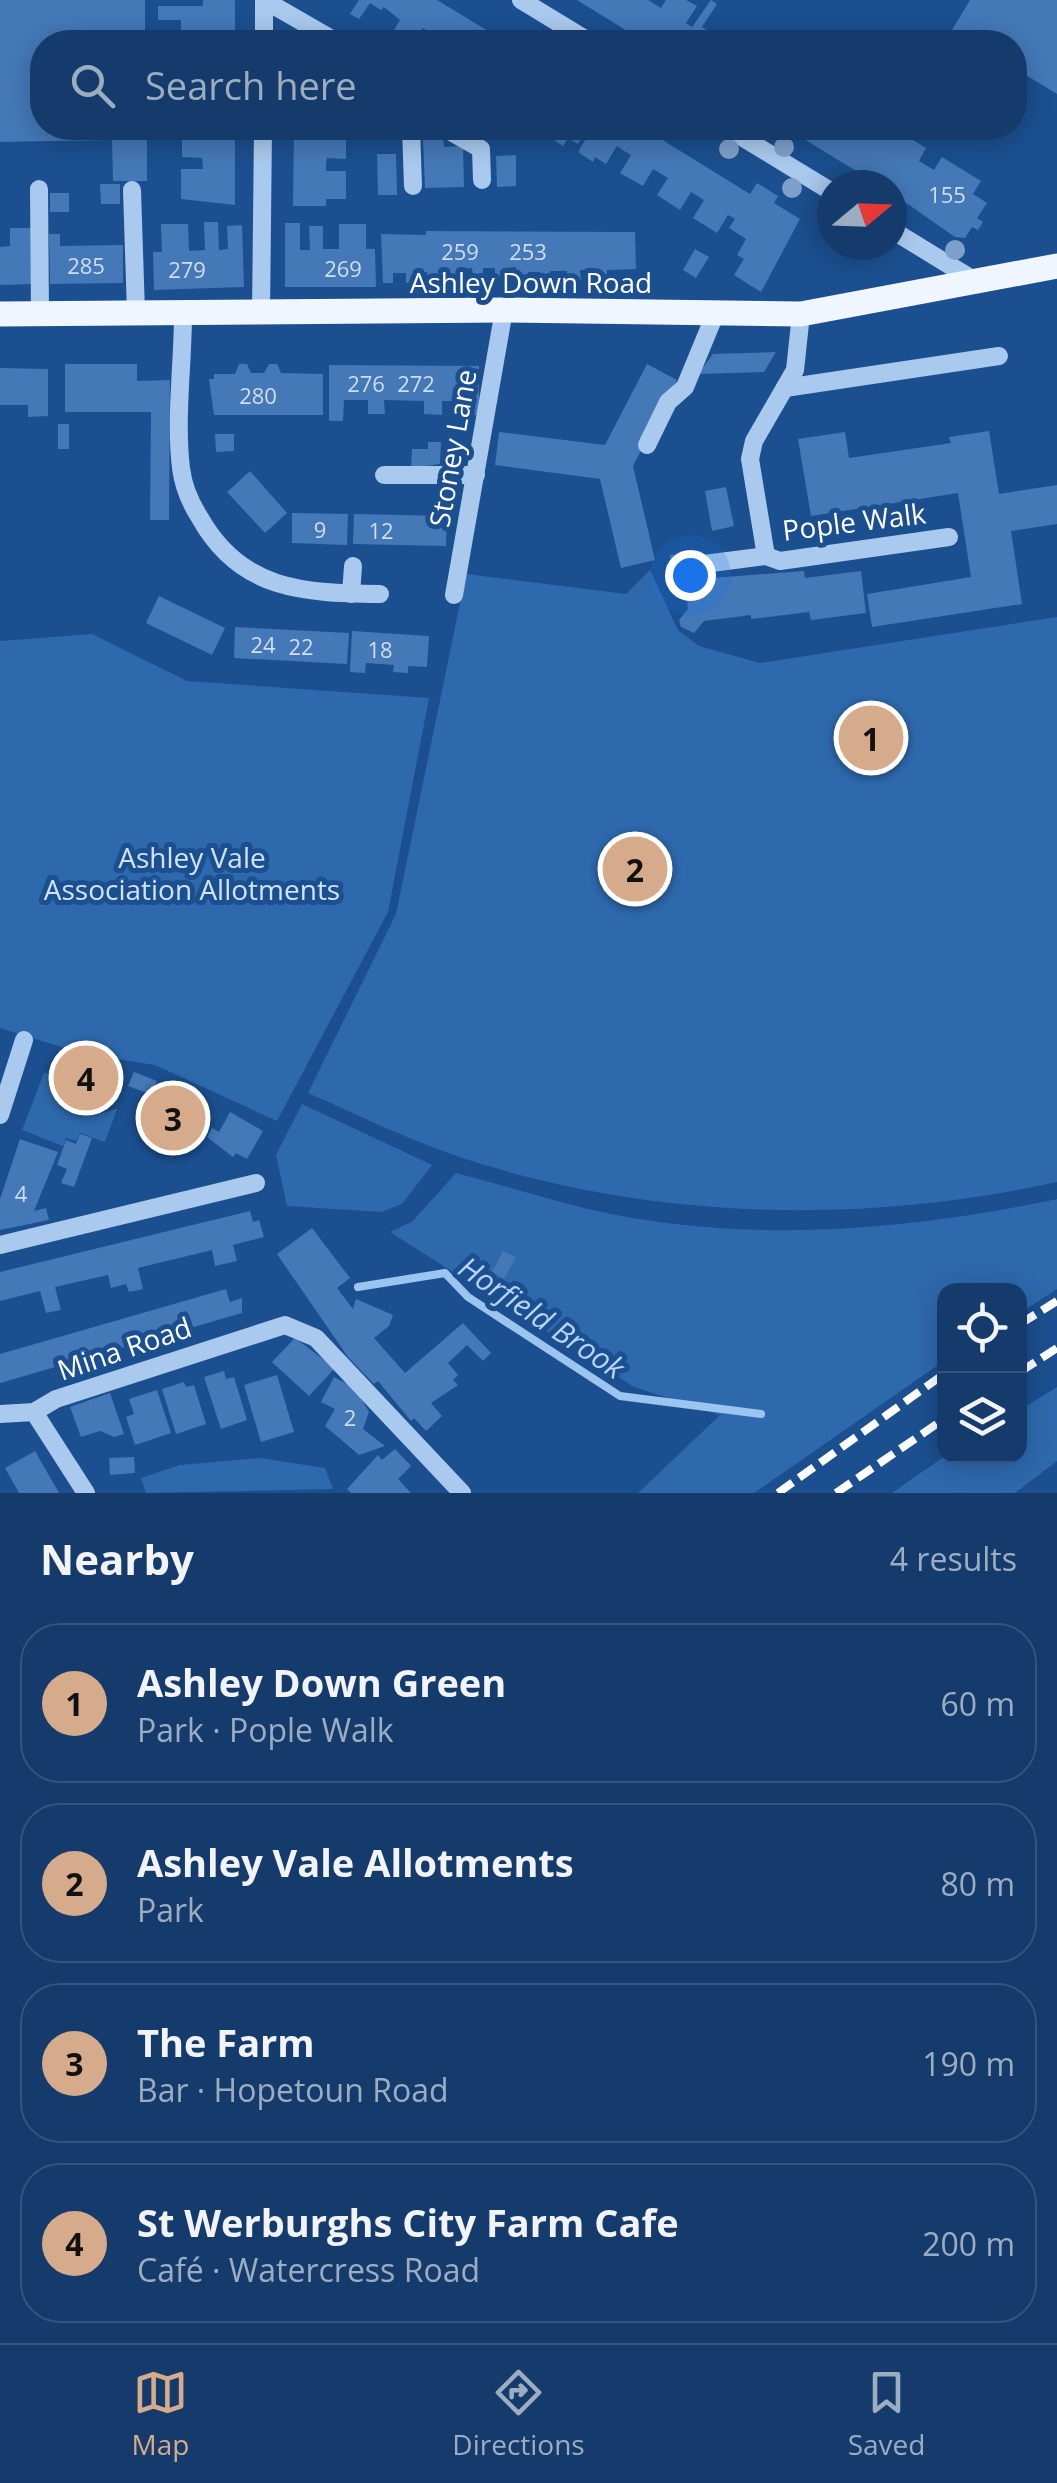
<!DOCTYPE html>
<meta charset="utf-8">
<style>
body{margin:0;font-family:"Open Sans",sans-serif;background:#214673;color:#f1f3f6}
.controls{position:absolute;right:30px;bottom:30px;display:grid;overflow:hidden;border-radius:20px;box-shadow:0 5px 25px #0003}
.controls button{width:90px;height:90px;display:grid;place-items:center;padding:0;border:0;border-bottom:2px solid #33557e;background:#143b6b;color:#f1f3f6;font:50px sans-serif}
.compass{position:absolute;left:817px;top:170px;width:90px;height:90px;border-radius:50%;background:#143b6b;box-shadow:0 5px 25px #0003;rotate:71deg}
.you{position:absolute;left:690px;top:575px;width:35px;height:35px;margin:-25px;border:8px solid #fff;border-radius:50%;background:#1a73e8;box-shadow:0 0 0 15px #1a73e833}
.badge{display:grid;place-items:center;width:65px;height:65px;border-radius:50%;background:#d6ab8b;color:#111;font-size:32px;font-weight:700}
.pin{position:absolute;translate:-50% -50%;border:5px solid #fff;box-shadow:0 2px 10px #0006}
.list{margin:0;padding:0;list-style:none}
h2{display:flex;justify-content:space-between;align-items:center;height:130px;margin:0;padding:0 40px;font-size:42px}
h2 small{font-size:32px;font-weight:400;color:#9dadc1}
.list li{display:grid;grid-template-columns:65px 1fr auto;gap:30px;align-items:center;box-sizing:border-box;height:160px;margin:0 20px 20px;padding:0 20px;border:2px solid #33557e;border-radius:40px}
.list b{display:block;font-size:38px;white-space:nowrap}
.list p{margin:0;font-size:32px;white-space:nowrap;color:#9dadc1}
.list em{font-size:32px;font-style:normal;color:#9dadc1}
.icon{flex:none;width:55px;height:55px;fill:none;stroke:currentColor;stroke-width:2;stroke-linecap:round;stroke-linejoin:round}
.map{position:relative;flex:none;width:1057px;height:1493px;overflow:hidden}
.search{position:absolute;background:#143b6b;box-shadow:0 5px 25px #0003;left:30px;right:30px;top:30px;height:110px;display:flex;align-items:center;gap:25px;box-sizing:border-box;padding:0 35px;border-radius:40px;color:#9dadc1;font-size:38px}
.sheet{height:850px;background:#143b6b}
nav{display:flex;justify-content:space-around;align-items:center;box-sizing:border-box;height:140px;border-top:2px solid #33557e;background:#143b6b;font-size:28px;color:#9dadc1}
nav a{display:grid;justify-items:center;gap:5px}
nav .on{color:#d6ab8b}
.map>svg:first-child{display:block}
.green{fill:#2e69ad}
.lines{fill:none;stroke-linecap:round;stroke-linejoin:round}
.stream{stroke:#9cc4f0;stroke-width:8}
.building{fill:#4478b7}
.minor{stroke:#a9c9ee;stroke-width:18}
.major{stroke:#f0f6ff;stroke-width:25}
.rail{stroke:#fff;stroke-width:8;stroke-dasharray:18 8;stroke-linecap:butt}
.tree{fill:#7ea0ca}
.labels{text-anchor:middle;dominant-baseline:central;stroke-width:10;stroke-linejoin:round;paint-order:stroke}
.number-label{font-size:22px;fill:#d0dded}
.street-label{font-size:28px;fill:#fff;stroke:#1b4f8f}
.park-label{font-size:28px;fill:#cfe3fa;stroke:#1b4f8f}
.water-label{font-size:30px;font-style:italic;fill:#b5d3f5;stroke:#1b4f8f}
</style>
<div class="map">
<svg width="1057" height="1493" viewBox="0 0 1057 1493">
<rect width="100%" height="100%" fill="#1b4f8f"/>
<g class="green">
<path d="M650,570L678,630L699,646L760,663L1057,617V1182C859,1226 640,1220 448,1153C400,1136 354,1113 308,1093L396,914L466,574L626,594Z"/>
<path d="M92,634L187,681L429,698L388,912L277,1121L155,1065L84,1054L0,1028V641Z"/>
<path d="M44,1073L56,1074L61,1095L101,1113L117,1109L105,1142L80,1133L76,1141L66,1138L63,1146L22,1130Z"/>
<path d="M302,1104L432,1165L402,1204L381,1212L287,1206L276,1155Z"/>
<path d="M456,1173C507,1186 559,1203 611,1214C758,1243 912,1230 1057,1199V1289L1020,1313V1290H944V1361L754,1493H638L720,1415L634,1387L390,1232L413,1221Z"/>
<path d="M1057,1387V1461L1015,1493H892L945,1456H1020V1410Z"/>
<path d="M260,1458L325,1468L333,1489L146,1493L141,1478L180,1465Z"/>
</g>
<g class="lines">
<path class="stream" d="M358,1287L445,1273L468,1297L620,1396L761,1414"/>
</g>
<g class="building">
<path d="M0,0H145V42H42V128H147V181H113L112,140L0,142Z"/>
<path d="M203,0H235V42H203V33H181V20H158V6H203Z"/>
<path d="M359,0H437L506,42H432L436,36L423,28L415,42H392L388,40L400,20L384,7L381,10L370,3L359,19L350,14Z"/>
<path d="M577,0H648L661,8L666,0H686L697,6L686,23L692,27L711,0L717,4L702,27L727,42H645Z"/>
<path d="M970,0H1057V94L1014,68V42H973L952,30Z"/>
<path d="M182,128H235V205L181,199V169H203L202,158L182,157Z"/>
<path d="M294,128L346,129V159L327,158L326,164V171H346V199H326V206H293Z"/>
<path d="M549,128H643L750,194L757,183L778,196L774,203L800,219L761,292L734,275L744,259L737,255L746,239L729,228L735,219L728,215L717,233L693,218L704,200L691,192L680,210L657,195L668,178L653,169L643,186L620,173L631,155L624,151L617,146L606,164L595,157L593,162L578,152L587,137L584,135L578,144L568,138L563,146L545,134Z"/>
<path d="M786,128H874L871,132L878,135L883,128H893L926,148L919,161L934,170L942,157L981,181L973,194L987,203L977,218L983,222L978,230L972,227L965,238L955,237L892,193V185H879Z"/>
<path d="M443,136L444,147L463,146L464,187L425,188L423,137Z"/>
<path d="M377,154H396L397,195H378Z"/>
<path d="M516,155V186L497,187L496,156Z"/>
<path d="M100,184H120V204H101Z"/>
<rect x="50" y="193" width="19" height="19"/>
<path d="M204,222H218L219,250L228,249L227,226L242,225L244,287L154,290L153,252H162L161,224H188L189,251L205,250Z"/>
<path d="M285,223H300V250H310L309,226H323V249H339V224H366V249H375L376,287H285Z"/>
<path d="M10,228H32L33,284L0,285V247L10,246Z"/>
<path d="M426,231L635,232L636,269L607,270V280H594V270H580L581,280H567V271H550V281H540V272H528V283H516V267L505,268V277L495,278V268H483V277H473L472,268L460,269V280H449V269H438L439,282H427V272H417V283H406V273H393V283H383L381,234L426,235Z"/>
<path d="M49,234H60V246L123,245V283L50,284Z"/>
<path d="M695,249L709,257L696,278L683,270Z"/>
<path d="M776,352L764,372L698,374L713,354Z"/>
<path d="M65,364H137V381L170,380L169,520H150L151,412H65Z"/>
<path d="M239,364H247L251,373H264L269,364H277L281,373L323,374V415H214L209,379H214V374H235Z"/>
<path d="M647,364L677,380L633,466L655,560L621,568L600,479L495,465L499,432L605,445Z"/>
<path d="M329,365L479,366V415H467V401H442V415L424,414V401L384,400L385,414H368V400H344L343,421H329Z"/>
<path d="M0,368L48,369V416L28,417V405H0Z"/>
<rect x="58" y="424" width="11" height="25"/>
<path d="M989,431L999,494L1057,485V524L1011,531L1022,604L872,627L867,594L971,577L958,493L811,516L798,439L845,432L849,458L951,443L949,437Z"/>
<path d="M215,434H234V451L216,452Z"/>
<path d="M428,442H441L440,464L411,468L412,449H428Z"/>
<path d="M250,471L287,513L265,533L227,492Z"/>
<path d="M726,487L734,526L712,531L705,491Z"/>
<path d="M292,513L348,514L347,545L292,543Z"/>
<path d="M354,514L447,516L446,546L353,544Z"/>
<path d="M692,552L695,571L672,574L670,555Z"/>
<path d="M804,571L805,578L861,571L866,613L811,620L809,612L751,619V615L704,621L694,633L681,627L679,620L688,609L685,580Z"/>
<path d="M159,596L225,628L212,655L146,623Z"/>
<path d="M235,627L349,633L347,664L234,658Z"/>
<path d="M352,631L429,636L427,667L408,666V673L393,672L394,665L366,663L365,673L350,672Z"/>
<path d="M64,1058L105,1068L106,1077L115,1080L113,1097L76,1092L66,1084L60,1071Z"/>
<path d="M134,1072L157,1081L155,1085L207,1105L190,1150L138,1130L152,1095L128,1086Z"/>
<path d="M230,1112L263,1131L247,1159L236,1153L233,1157L207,1137L212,1128L219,1132Z"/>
<path d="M80,1134L92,1138L74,1187L61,1183L67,1169L57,1165L66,1140L76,1144Z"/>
<path d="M20,1139L58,1152L34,1211L46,1208L49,1220L0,1230V1199Z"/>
<path d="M250,1211L253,1222L259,1220L264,1237L233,1245L237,1261L215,1266L212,1250L138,1268L143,1289L129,1292L126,1284L111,1288L108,1275L55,1287L61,1310L46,1313L40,1291L0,1301V1272Z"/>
<path d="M312,1228L350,1278L337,1288L353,1309L356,1299L393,1315L389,1326L374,1338L405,1373L463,1323L491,1353L483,1361L467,1345L448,1363L458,1375L453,1380L458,1385L431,1403L442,1416L426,1431L414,1418L411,1421L378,1381L374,1384L348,1357L277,1254Z"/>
<path d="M503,1251L516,1257L504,1279L492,1272Z"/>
<path d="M226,1289L230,1302L242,1298V1313L0,1383V1354Z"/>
<path d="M295,1338L335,1368L309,1396L272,1362Z"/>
<path d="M224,1371L226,1379L234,1377L247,1420L221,1429L204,1377Z"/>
<path d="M277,1375L294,1432L261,1442L244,1385Z"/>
<path d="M334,1377L355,1388L369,1412L363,1429L385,1446L359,1455L325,1426L335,1409L321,1402Z"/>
<path d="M184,1382L186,1387L194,1385L206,1424L176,1434L162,1389Z"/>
<path d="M157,1390L171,1433L135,1445L126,1417L134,1414L129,1399Z"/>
<path d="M110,1393L124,1434L114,1437L100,1431L81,1437L70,1407Z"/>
<path d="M395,1449L411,1466L398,1479L411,1493H351L347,1489L378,1455L382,1460Z"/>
<path d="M35,1451L59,1493H19L5,1468Z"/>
<path d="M134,1457L135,1473L110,1475L109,1458Z"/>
</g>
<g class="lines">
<g class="minor">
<path d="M521,0L590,42"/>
<path d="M264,42V0L337,42"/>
<path d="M411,128L413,186"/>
<path d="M444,128L481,149L482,180"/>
<path d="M727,128L832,192"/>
<path d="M39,189L40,314"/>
<path d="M132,190L136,313"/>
<path d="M892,230L977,282"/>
<path d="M183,314C183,363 175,419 181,468C183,485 191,504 200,518C241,591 304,593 380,594"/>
<path d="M261,314L263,128"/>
<path d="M785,388L999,356"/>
<path d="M647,445L668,402L685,387L716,312"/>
<path d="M384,475H476"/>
<path d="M766,556L750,459L754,441L795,370L801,314"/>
<path d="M704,564L766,556L780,561L949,537"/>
<path d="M351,594L353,566"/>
<path d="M454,595L504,310"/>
<path d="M0,1115L24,1040"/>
<path d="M0,1245L256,1183"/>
<path d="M34,1412L86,1493"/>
<path d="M0,1414L34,1412L56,1399L285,1325L316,1338L462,1493"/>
</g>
<path class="major" d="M0,314L504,310L801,314L1057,266"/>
<g class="rail">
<path d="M1020,1324L1057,1301"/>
<path d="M1020,1372L1057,1348"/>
<path d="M778,1493L944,1374"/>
<path d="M836,1493L944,1419"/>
</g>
</g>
<g class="tree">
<circle cx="784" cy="147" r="10"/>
<circle cx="729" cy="149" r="10"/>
<circle cx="792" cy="188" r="10"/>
<circle cx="955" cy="250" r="10"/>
</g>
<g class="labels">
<g class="number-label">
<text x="947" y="194">155</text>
<text x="460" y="251">259</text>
<text x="528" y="251">253</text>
<text x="86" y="265">285</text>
<text x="343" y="268">269</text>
<text x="187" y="269">279</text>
<text x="366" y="383">276</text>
<text x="416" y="383">272</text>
<text x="258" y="395">280</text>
<text x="320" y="529">9</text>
<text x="381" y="530">12</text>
<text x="263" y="644">24</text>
<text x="301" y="646">22</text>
<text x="380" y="649">18</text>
<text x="21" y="1193">4</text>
<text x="350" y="1417">2</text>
</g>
<g class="street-label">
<text x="531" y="282">Ashley Down Road</text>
<text transform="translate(452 448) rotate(-80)">Stoney Lane</text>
<text transform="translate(854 521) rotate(-7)">Pople Walk</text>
<text transform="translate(124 1348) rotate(-19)">Mina Road</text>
</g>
<g class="park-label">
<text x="192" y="857">Ashley Vale<tspan x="192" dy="32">Association Allotments</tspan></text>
</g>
<g class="water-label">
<text transform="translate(542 1317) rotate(34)">Horfield Brook</text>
</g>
</g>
</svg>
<div class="controls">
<button><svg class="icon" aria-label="locate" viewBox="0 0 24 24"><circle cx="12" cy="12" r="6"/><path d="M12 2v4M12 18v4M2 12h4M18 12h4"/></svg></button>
<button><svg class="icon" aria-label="layers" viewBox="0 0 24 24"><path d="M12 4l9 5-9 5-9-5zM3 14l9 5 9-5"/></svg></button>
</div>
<svg class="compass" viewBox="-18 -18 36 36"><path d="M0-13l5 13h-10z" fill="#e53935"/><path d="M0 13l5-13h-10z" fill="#9dadc1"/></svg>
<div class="you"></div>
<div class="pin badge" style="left:871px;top:738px">1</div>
<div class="pin badge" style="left:635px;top:869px">2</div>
<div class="pin badge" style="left:173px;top:1118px">3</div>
<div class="pin badge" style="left:86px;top:1078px">4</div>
<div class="search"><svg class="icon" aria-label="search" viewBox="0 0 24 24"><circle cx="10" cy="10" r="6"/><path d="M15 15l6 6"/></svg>Search here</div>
</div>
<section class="sheet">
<h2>Nearby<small>4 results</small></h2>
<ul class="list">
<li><span class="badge">1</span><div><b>Ashley Down Green</b><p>Park · Pople Walk</p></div><em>60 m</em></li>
<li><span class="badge">2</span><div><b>Ashley Vale Allotments</b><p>Park</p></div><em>80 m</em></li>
<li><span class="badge">3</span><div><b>The Farm</b><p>Bar · Hopetoun Road</p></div><em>190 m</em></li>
<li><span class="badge">4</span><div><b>St Werburghs City Farm Cafe</b><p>Café · Watercress Road</p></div><em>200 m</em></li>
</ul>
</section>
<nav>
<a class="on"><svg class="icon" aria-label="map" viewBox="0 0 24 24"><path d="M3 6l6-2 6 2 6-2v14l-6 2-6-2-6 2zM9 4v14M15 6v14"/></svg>Map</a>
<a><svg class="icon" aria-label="directions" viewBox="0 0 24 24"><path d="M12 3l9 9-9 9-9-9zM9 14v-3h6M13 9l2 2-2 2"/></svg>Directions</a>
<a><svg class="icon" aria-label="saved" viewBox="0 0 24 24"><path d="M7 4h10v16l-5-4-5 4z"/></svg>Saved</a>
</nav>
